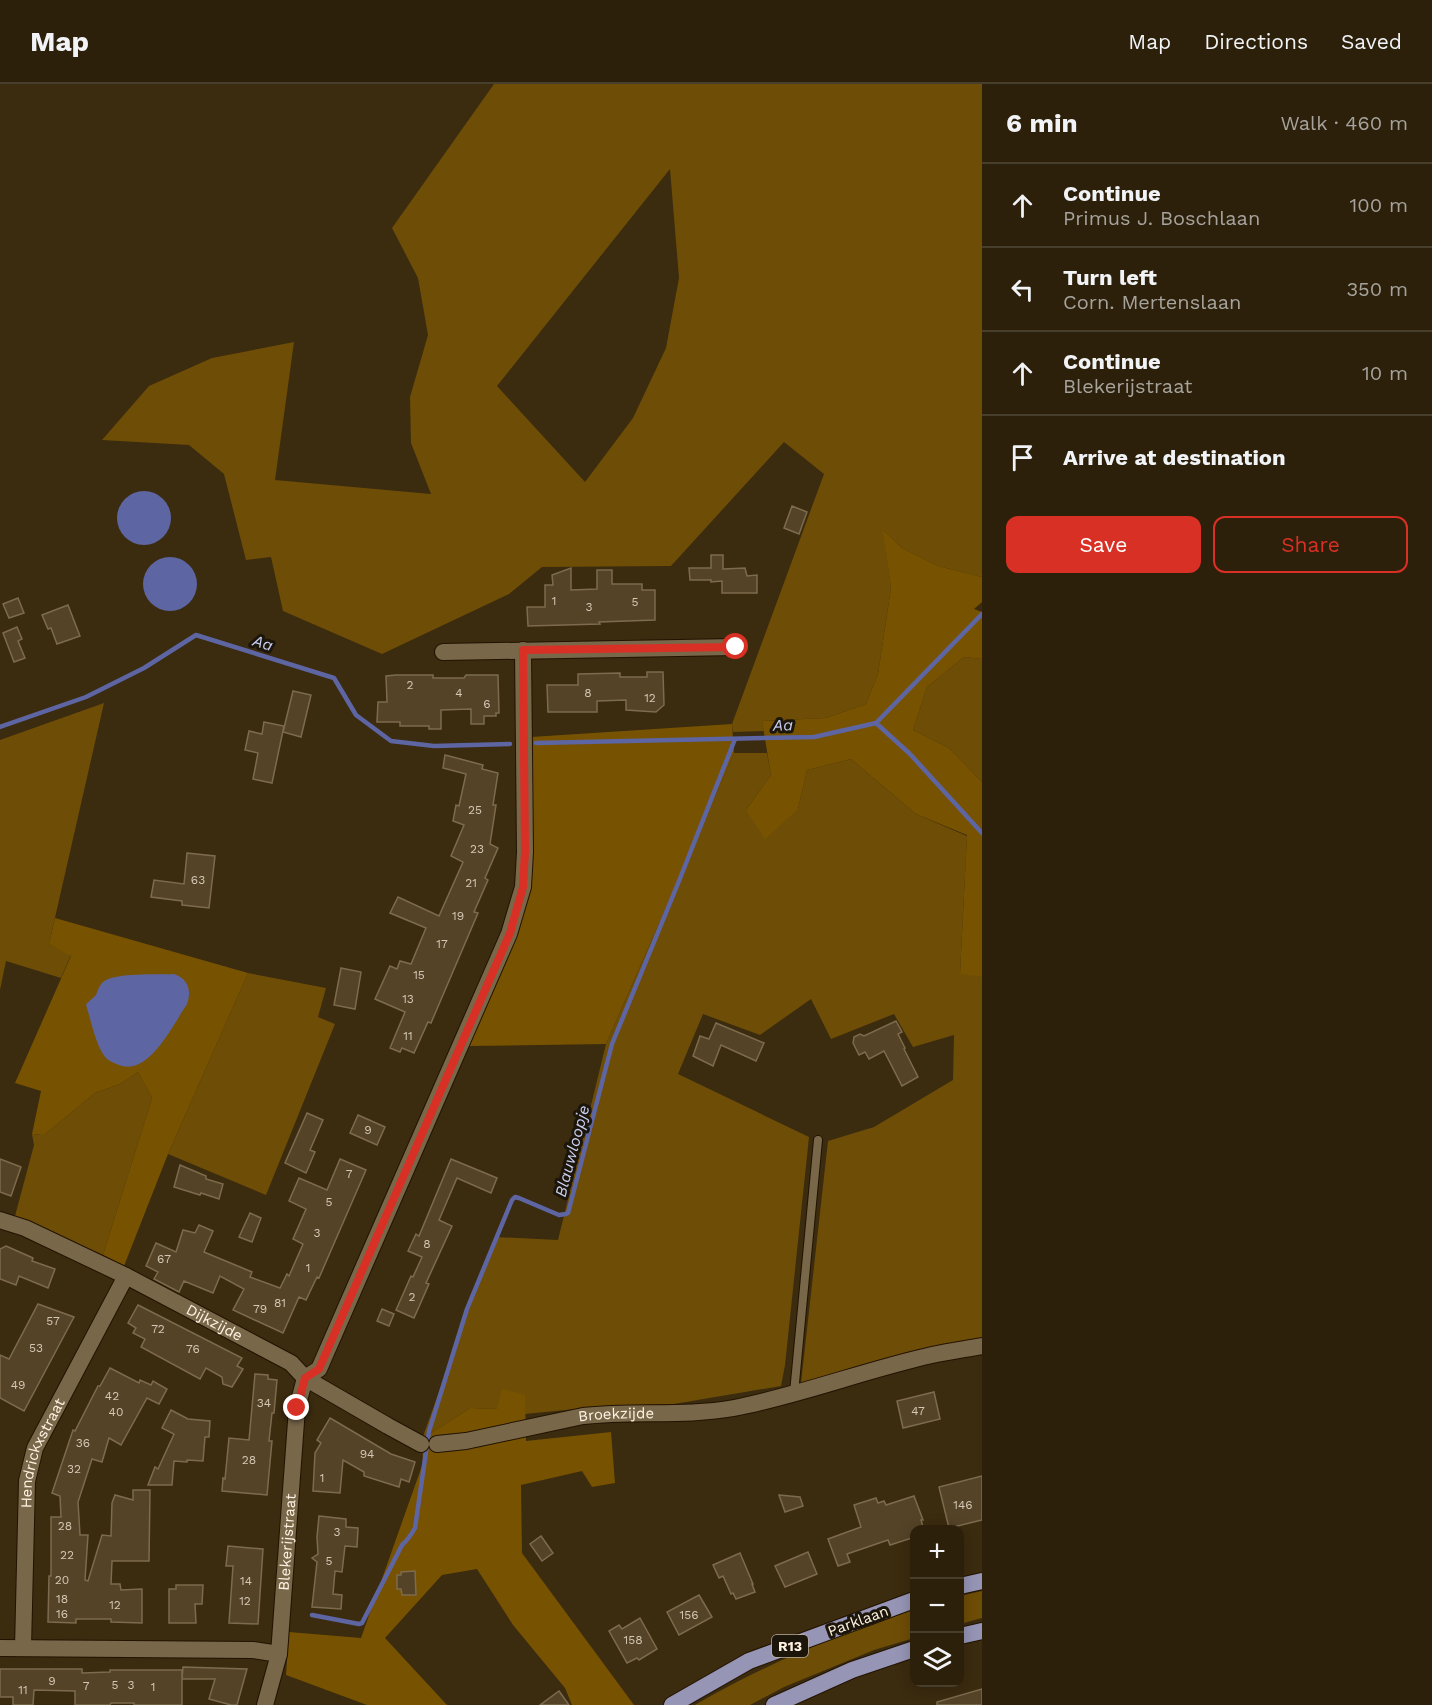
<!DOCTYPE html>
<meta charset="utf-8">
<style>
body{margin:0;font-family:"Work Sans",sans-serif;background:#382d19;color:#f1f3f6}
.controls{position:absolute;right:18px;bottom:18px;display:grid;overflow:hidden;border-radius:12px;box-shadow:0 3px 15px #0003}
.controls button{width:54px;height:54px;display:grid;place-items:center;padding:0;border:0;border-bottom:2px solid #483e2c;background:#2c200b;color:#f1f3f6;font:30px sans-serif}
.stop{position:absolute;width:18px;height:18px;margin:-14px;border:4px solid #d93025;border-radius:50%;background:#fff}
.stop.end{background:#d93025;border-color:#fff;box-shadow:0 2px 6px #0008}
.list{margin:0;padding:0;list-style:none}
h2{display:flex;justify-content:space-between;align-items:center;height:78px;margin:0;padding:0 24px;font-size:26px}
h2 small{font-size:20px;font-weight:400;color:#a6a39d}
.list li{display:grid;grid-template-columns:39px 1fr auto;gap:18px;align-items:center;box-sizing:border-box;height:84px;padding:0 24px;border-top:2px solid #483e2c}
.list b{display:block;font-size:22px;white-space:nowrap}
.list p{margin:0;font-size:20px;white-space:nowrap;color:#a6a39d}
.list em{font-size:20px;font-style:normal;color:#a6a39d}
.actions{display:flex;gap:12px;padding:18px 24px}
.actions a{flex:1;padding:14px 0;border:2px solid #d93025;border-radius:12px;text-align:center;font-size:21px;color:#d93025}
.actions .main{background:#d93025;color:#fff}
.icon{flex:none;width:33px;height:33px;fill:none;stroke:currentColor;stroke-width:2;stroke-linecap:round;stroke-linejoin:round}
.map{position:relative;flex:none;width:982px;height:1621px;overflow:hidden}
header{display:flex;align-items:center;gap:36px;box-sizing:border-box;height:84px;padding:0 30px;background:#2c200b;border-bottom:2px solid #483e2c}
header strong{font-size:28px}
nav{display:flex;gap:33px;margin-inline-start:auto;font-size:21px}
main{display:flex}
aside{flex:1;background:#2c200b}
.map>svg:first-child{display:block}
.green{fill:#6e4d06;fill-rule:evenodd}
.forest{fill:#775301}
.water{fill:#5e65a3}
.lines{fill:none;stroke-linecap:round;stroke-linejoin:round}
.stream{stroke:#5e65a3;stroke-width:4.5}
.building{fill:#544327;stroke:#7e6b4e;stroke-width:1.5}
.service-casing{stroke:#221300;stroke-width:10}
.minor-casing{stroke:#221300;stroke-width:18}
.primary-casing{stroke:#221300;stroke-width:18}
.service{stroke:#79674a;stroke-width:8}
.minor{stroke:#79674a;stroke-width:16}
.primary{stroke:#9695b6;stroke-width:16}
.route{stroke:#d93025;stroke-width:8}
.labels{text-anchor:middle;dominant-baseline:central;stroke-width:6;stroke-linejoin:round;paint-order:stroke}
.number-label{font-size:12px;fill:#d4c7b4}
.shield{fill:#1c1509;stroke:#bab0a2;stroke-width:1.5}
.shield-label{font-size:14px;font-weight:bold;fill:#fef3e3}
.street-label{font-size:15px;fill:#fef3e3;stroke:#1c1509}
.water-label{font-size:16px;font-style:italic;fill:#cad0f4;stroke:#1c1509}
</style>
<header>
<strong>Map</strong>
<nav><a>Map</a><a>Directions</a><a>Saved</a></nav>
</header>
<main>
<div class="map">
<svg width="982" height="1621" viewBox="0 0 982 1621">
<rect width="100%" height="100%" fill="#3b2b0f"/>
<g class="green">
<path d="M494,0H982V493L938,482L902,464L884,447L891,504L878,590L866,620L826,634L762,637L764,647L733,648L732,640L824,390L784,358L671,482L542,483L509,510L382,570L283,527L271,473L246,476L224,390L189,361L102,356L149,302L212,274L294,258L275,396L431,410L411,359L410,313L428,251L418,194L392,144ZM670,85L679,194L666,264L633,334L585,398L497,302Z"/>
<path d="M964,573L982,575V698L949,664L913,646L927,603Z"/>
<path d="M104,619L49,860L71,871L61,894L6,877L0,906V656Z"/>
<path d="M734,669H767L771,691L746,726L798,725L807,686L851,675L916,730L967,752L960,889L982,893V1257L932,1265L801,1299L828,1057L874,1043L953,996L954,951L913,963L894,930L831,955L811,915L760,951L703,930L678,990L809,1053L785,1281L781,1302L674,1320L606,1322L525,1330V1311L497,1325L470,1324L422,1355L495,1153L558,1156L606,960Z"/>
<path d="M248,889L326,904L318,933L335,940L266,1111L168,1070Z"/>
<path d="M138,988L152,1014L103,1171L15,1132L34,1061L32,1050L44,1051L95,1009L120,1000Z"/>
<path d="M982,1507V1534L960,1540V1512Z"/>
<path d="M914,1524V1554L874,1566L784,1603L750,1621H695C764,1580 839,1551 914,1524Z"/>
</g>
<g class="forest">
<path d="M883,446L902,464L938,482L982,493V518L974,525L982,528V575L964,573L927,603L913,646L949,664L982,698V893L960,890L967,751L916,730L851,675L807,686L798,725L765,755L746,726L771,691L762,637L826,634L866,620L878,590L891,504Z"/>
<path d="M732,640L734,669L606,960L469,962L516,853L531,653Z"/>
<path d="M55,834L248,889L168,1070L124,1182L103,1171L152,1014L138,988L120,1000L95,1009L44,1051L32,1050L41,1007L15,999L71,872L49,860Z"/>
<path d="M502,1305L525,1311L526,1357L611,1348L615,1399L592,1403L582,1387L521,1401L522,1469L634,1621H572L565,1604L513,1541L477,1485L442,1491L385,1554L447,1621H367L286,1591L289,1548L361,1554L423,1379L422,1355L470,1324L497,1325Z"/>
</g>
<g class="water">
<circle cx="144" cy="434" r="27"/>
<circle cx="170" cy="500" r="27"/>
<path d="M174,890C188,895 192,906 187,920C174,939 149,993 119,981C114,979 109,977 106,974C96,963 91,936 86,921C89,916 93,915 96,911C98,906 99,902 103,898C115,888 158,891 174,890Z"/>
</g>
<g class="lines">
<g class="stream">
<path d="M876,639L910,670L982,749"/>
<path d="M0,643L86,613L144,584L196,551L334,594L356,631L391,657L434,662L510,660"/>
<path d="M536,659L814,653L876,639L982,530"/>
<path d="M312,1531L359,1540L362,1539L402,1461C408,1456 411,1451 415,1444L429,1347L467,1225L512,1116L515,1113L519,1114L559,1131L566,1130L568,1129L612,960L679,797L735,655"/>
</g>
</g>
<g class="building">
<path d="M792,422L807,428L799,450L784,444Z"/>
<path d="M711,471H723V485L745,484L747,492L757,491V509H722V497L711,498V496H690L689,484H711Z"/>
<path d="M571,484V506L597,505V486H612V500H642V506H655V536L599,538L600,540L528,542L527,523H545V501H553L552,491Z"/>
<path d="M18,514L24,529L9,534L3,520Z"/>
<path d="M68,521L80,552L57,560L51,544L48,545L42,531Z"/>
<path d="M17,543L22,555L18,557L25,574L14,578L3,549Z"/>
<path d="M647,588H663L664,621L656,628L626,626V616L597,617V628H548L547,601H578V590L620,589V593H647Z"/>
<path d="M396,591H433V594H464L466,591H498L499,629H496V632H484V640H471V625L441,626V645H429V642H400V638H377L378,618H387L386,592Z"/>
<path d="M293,607L311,611L301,653L283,648Z"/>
<path d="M264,638L284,642L272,699L253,695L258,669L245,666L249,647L262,650Z"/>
<path d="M445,671L483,681L482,685L498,689L493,721H496L490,760L498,764L485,794L488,796L474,828L478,829L431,939L428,938L414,969L402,964L400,968L390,964L405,928L375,915L390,882L397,885L400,877L411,880L426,844L390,829L398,813L439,832L463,778L451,772L464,741L453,737L456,721L459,722L466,690L443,684Z"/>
<path d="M187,769L215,772L209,824L182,821V817L151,813L154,796L184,800Z"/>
<path d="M341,884L361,888L355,925L334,921Z"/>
<path d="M896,937L902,948L898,950L905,964L904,965L918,993L902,1002L884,967L869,975L865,968L859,971L853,959L854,953L860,950L864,952Z"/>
<path d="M716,939L764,959L756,977L721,961L713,982L693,972L700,952L709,955Z"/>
<path d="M307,1029L323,1036L310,1066L315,1068L306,1089L285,1079Z"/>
<path d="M358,1031L385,1043L377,1061L350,1049Z"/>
<path d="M0,1075L21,1083L11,1112L0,1108Z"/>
<path d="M340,1075L366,1086L319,1194L317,1193L306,1216L299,1213L283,1249L233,1226L244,1205L220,1192L213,1209L184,1197L179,1208L154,1195L158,1188L146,1182L156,1159L176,1168L183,1146L195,1149L199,1141L213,1147L204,1168L252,1188L250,1193L280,1204L287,1190L289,1192L303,1160L293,1155L306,1125L289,1117L299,1094L327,1106Z"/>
<path d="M451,1075L497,1094L491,1109L457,1094L439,1136L452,1142L426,1199L429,1200L414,1234L396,1226L411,1192L413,1193L422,1173L408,1167L416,1150L419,1152Z"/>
<path d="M180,1081L206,1092V1095L223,1100L219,1115L201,1109L200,1111L174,1103Z"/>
<path d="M250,1129L261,1134L252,1158L239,1153Z"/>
<path d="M6,1162L33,1174L32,1177L55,1185L48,1204L19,1192L16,1201L0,1195V1165Z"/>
<path d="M38,1220L74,1233L24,1327L0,1314V1271L9,1275Z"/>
<path d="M138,1221L242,1274L237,1282L243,1285L232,1303L223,1300L222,1293L206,1284L200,1295L141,1263L145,1255L133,1249L136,1244L128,1239Z"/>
<path d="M382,1225L394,1230L389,1242L377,1237Z"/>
<path d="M110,1284L139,1299L140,1296L151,1301L153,1297L167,1305L159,1320L147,1314L121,1361L109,1354L102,1378L92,1375L78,1418L80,1451H88L85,1496L88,1497L102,1451L111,1452L112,1419L115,1411L133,1416V1406H150L149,1477H112L111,1500H120L121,1506L142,1505V1539L111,1538V1535H76V1539L48,1538L49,1492H51V1433H61L60,1412L52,1409L73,1346L75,1347L98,1302H100Z"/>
<path d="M255,1290L268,1291V1295L277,1296L274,1329H272L269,1357H272L267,1411L222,1407L223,1394L225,1395L229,1354L249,1356Z"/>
<path d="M934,1308L940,1335L903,1344L897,1317Z"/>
<path d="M171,1326L188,1335L210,1337L209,1353H205L203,1377L187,1376V1378L174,1377L172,1401H148L155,1383L158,1385L174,1350L162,1344Z"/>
<path d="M330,1334L391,1370L415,1378L409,1398L401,1395L399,1403L364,1392V1388L343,1376L340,1409L313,1407L315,1369L321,1359L317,1356Z"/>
<path d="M982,1392V1436L949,1444L939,1403Z"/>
<path d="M779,1411L800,1413L803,1422L785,1428Z"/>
<path d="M914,1412L923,1436H921L924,1446H915V1453L890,1461L888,1456L847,1470L850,1478L838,1482L828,1455L861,1443L854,1421L876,1414L878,1419L884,1417L886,1421Z"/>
<path d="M319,1432L346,1435V1443L358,1444L357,1463L345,1462L342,1488L335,1487L333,1510L342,1511L341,1525L312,1523L317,1478L312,1474L318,1470L317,1453Z"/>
<path d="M541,1452L553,1469L542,1477L530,1460Z"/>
<path d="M228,1462L263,1465L258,1540L229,1539L233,1482H226Z"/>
<path d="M808,1468L817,1490L785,1503L775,1482Z"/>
<path d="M740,1469L753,1500H752L755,1508L736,1515L733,1509L731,1510L723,1492L719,1494L713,1481Z"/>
<path d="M415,1487L416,1511H402L401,1505H397V1491H401V1488Z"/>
<path d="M176,1501H203L202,1520H195L196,1539H169V1505H176Z"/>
<path d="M699,1511L712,1533L679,1551L667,1528Z"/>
<path d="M640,1534L657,1565L639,1576L637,1574L627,1579L609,1547L619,1541L622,1545Z"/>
<path d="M183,1583L247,1585L237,1621H231L209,1615L215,1595H182Z"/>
<path d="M0,1585H82V1589L110,1588V1586H182V1621H134V1619H111L110,1621H75V1607L34,1606L33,1621H13V1613H0Z"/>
<path d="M982,1605V1621H937V1618Z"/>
<path d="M559,1607L569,1621H540Z"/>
</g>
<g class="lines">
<defs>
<path id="service" d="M794,1309L818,1056"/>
<g id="minor">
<path d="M443,568L736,563"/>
<path id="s1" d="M0,1136L25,1144L126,1192L291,1279L305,1294L388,1342L421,1360"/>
<path id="s2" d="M437,1360L466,1357L583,1332C633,1326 684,1333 734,1324C801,1311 865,1286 932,1271C949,1267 966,1265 982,1262"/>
<path d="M0,1564L253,1566L279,1570"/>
<path id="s3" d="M23,1564L27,1397L35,1364L126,1192"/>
<path id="s4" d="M265,1621L279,1570L297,1324L305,1294L319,1285L509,850L523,803L525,768L523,566"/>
</g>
<g id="primary">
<path d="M960,1502L982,1497"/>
<path d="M960,1552L982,1547"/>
<path d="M672,1621L749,1577L914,1516"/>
<path d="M774,1621L852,1586L914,1565"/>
</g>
</defs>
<use href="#service" class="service-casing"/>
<use href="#minor" class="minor-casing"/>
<use href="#primary" class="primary-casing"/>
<use href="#service" class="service"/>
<use href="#minor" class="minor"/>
<use href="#primary" class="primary"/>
</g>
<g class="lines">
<path class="route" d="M297,1324L305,1294L319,1285L510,849L523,803L525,768L523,566L736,563"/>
</g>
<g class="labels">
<g class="number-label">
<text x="554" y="517">1</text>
<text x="635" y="518">5</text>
<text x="589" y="523">3</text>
<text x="410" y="601">2</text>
<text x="459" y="609">4</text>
<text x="588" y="609">8</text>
<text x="650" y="614">12</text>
<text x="487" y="620">6</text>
<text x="475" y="726">25</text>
<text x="477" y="765">23</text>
<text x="198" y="796">63</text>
<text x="471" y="799">21</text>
<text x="458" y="832">19</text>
<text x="442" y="860">17</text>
<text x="419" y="891">15</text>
<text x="408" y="915">13</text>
<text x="408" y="952">11</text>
<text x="368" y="1046">9</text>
<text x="349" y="1090">7</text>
<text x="329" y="1118">5</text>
<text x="317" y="1149">3</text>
<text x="427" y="1160">8</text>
<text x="164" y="1175">67</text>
<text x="308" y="1184">1</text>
<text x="412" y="1213">2</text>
<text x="280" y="1219">81</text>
<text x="260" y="1225">79</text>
<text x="53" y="1237">57</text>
<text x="158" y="1245">72</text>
<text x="36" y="1264">53</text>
<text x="193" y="1265">76</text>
<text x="18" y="1301">49</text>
<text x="112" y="1312">42</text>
<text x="264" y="1319">34</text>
<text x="918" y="1327">47</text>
<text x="116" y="1328">40</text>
<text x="83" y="1359">36</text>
<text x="367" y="1370">94</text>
<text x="249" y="1376">28</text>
<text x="74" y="1385">32</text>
<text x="322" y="1394">1</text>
<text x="963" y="1421">146</text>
<text x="65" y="1442">28</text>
<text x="337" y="1448">3</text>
<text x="67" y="1471">22</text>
<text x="329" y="1477">5</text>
<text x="62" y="1496">20</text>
<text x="246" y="1497">14</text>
<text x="62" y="1515">18</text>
<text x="245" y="1517">12</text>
<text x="115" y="1521">12</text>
<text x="62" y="1530">16</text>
<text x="689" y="1531">156</text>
<text x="633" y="1556">158</text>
<text x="52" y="1597">9</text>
<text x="115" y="1601">5</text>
<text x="131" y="1601">3</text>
<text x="86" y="1602">7</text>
<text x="153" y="1603">1</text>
<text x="23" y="1606">11</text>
</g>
<rect class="shield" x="772" y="1551" width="36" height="22" rx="4.5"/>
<g class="shield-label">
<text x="790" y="1562">R13</text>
</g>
<g class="street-label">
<text stroke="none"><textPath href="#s1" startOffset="238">Dijkzijde</textPath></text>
<text stroke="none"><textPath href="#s2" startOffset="182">Broekzijde</textPath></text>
<text stroke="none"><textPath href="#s3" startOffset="198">Hendrickxstraat</textPath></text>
<text stroke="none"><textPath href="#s4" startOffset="165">Blekerijstraat</textPath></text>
<text transform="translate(858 1537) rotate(-20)">Parklaan</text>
</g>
<g class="water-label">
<text transform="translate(263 559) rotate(17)">Aa</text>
<text transform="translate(783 641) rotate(-1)">Aa</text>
<text transform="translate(572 1067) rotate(-75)">Blauwloopje</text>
</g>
</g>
</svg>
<div class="controls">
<button>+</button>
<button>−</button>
<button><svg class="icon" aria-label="layers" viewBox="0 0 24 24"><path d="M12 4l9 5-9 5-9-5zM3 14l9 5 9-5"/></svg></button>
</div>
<div class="stop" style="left:736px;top:563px"></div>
<div class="stop end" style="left:297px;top:1324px"></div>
</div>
<aside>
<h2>6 min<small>Walk · 460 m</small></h2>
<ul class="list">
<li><svg class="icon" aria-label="ahead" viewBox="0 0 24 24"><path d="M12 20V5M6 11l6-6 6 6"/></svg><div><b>Continue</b><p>Primus J. Boschlaan</p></div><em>100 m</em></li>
<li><svg class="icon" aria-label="left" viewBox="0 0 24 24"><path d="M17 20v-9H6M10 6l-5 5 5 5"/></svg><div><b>Turn left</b><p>Corn. Mertenslaan</p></div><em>350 m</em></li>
<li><svg class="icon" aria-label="ahead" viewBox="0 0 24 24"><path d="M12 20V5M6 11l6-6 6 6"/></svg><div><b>Continue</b><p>Blekerijstraat</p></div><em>10 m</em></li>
<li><svg class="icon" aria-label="arrive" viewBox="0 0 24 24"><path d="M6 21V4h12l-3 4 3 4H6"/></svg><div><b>Arrive at destination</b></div></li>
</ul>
<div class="actions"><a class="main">Save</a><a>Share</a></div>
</aside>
</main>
